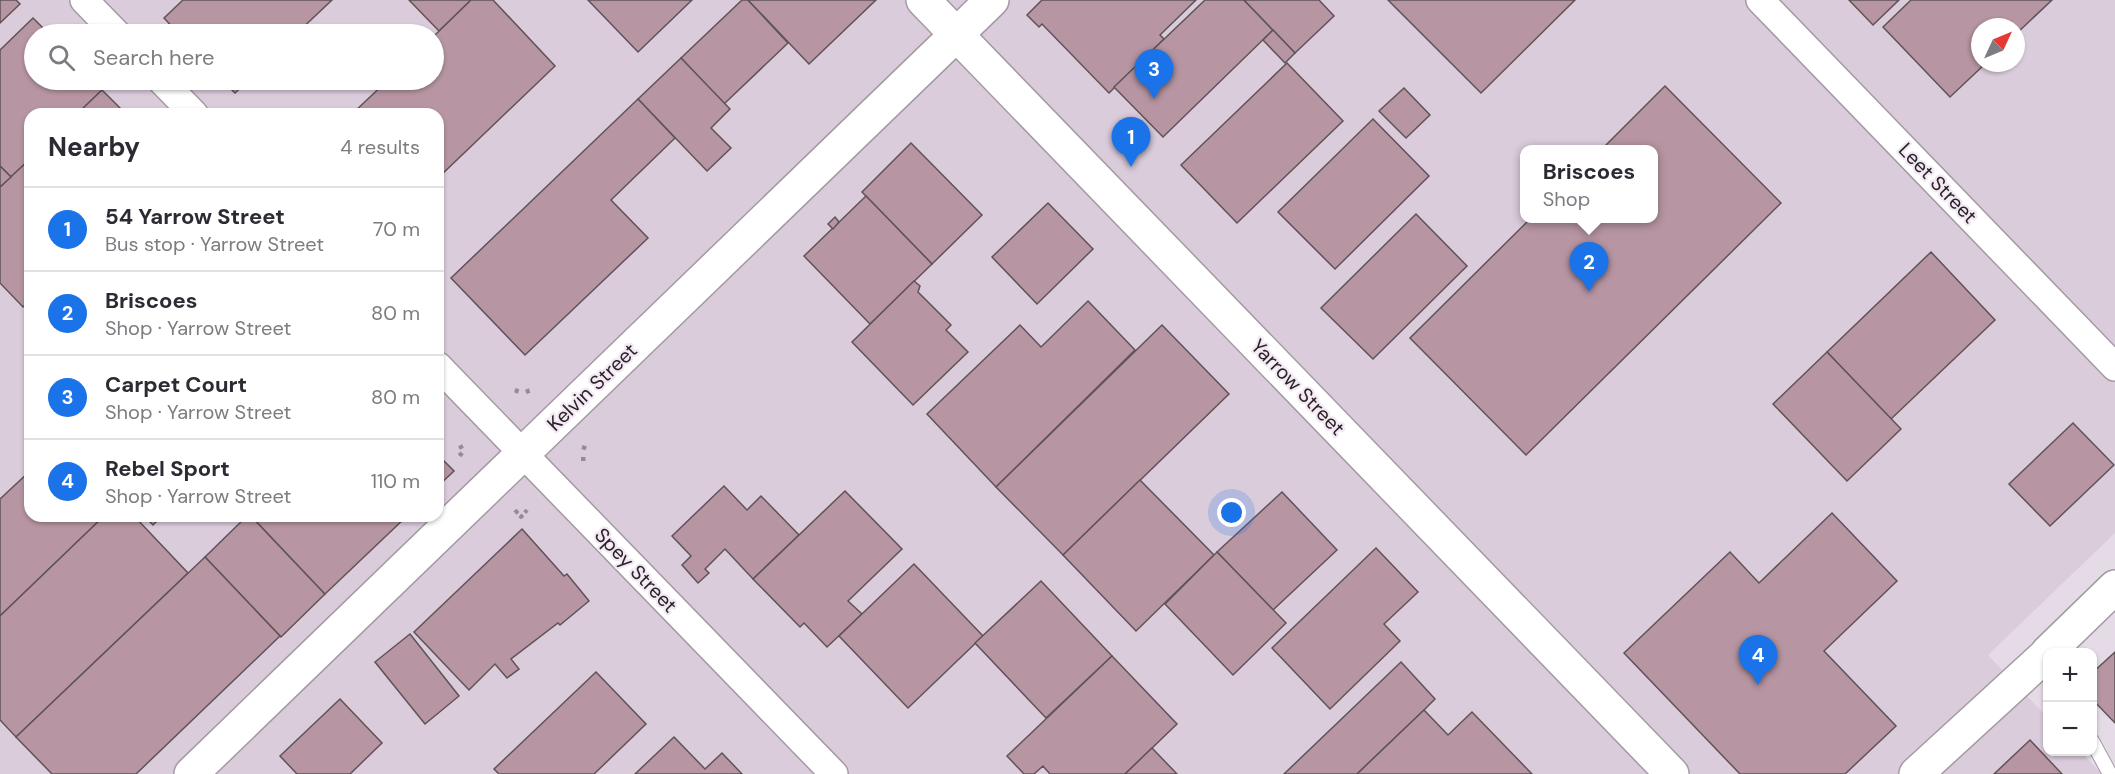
<!DOCTYPE html>
<meta charset="utf-8">
<style>
body{margin:0;font-family:"DM Sans",sans-serif;background:#f2f2f3;color:#2b2b33}
.controls{position:absolute;right:18px;bottom:18px;display:grid;overflow:hidden;border-radius:12px;box-shadow:0 2px 4px #0004}
.controls button{width:54px;height:54px;display:grid;place-items:center;padding:0;border:0;border-bottom:2px solid #e1e1e2;background:#fff;color:#2b2b33;font:30px sans-serif}
.compass{position:absolute;left:1971px;top:18px;width:54px;height:54px;border-radius:50%;background:#fff;box-shadow:0 2px 4px #0004;rotate:46deg}
.you{position:absolute;left:1232px;top:513px;width:21px;height:21px;margin:-15px;border:4px solid #fff;border-radius:50%;background:#1a73e8;box-shadow:0 0 0 9px #1a73e833}
.badge{display:grid;place-items:center;width:39px;height:39px;border-radius:50%;background:#1a73e8;color:#fff;font-size:20px;font-weight:700}
.pin{position:absolute;translate:-50% -50px;filter:drop-shadow(0 2px 3px #0008)}
.pin::after{content:'';position:absolute;top:32px;width:21px;height:18px;background:inherit;clip-path:polygon(0 0,100% 0,50% 100%)}
.popup{position:absolute;left:1520px;top:145px;width:138px;height:78px;box-sizing:border-box;display:grid;place-content:center;border-radius:12px;background:#fff;filter:drop-shadow(0 2px 4px #0005);font-size:20px;white-space:nowrap;color:#7c7c81}
.popup b{font-size:22px;color:#2b2b33}
.popup::after{content:'';position:absolute;left:50%;top:100%;margin-left:-12px;border:12px solid transparent;border-top-color:#fff}
.list{margin:0;padding:0;list-style:none}
h2{display:flex;justify-content:space-between;align-items:center;height:78px;margin:0;padding:0 24px;font-size:26px}
h2 small{font-size:20px;font-weight:400;color:#7c7c81}
.list li{display:grid;grid-template-columns:39px 1fr auto;gap:18px;align-items:center;box-sizing:border-box;height:84px;padding:0 24px;border-top:2px solid #e1e1e2}
.list b{display:block;font-size:22px;white-space:nowrap}
.list p{margin:0;font-size:20px;white-space:nowrap;color:#7c7c81}
.list em{font-size:20px;font-style:normal;color:#7c7c81}
.icon{flex:none;width:33px;height:33px;fill:none;stroke:currentColor;stroke-width:2;stroke-linecap:round;stroke-linejoin:round}
.map{position:relative;flex:none;width:2115px;height:774px;overflow:hidden}
.search{position:absolute;background:#fff;box-shadow:0 2px 4px #0004;left:24px;top:24px;width:420px;height:66px;display:flex;align-items:center;gap:15px;box-sizing:border-box;padding:0 21px;border-radius:33px;color:#7c7c81;font-size:22px}
.panel{position:absolute;background:#fff;box-shadow:0 2px 4px #0004;left:24px;top:108px;width:420px;height:414px;border-radius:18px}
.map>svg:first-child{display:block}
.built{fill:#daccdb;fill-rule:evenodd}
.building{fill:#b795a3;stroke:#5f5358;stroke-width:1.5}
.lines{fill:none;stroke-linecap:round;stroke-linejoin:round}
.service-casing{stroke:#a39aa4;stroke-width:16}
.minor-casing{stroke:#a39aa4;stroke-width:30}
.tertiary-casing{stroke:#a39aa4;stroke-width:36}
.secondary-casing{stroke:#a39aa4;stroke-width:36}
.path{stroke:#938c94;stroke-width:4;stroke-dasharray:4.5 3;stroke-linecap:butt}
.service{stroke:#fff;stroke-width:14}
.minor{stroke:#fff;stroke-width:27}
.tertiary{stroke:#fff;stroke-width:33}
.secondary{stroke:#fff;stroke-width:33}
.labels{text-anchor:middle;dominant-baseline:central;stroke-width:4.5;stroke-linejoin:round;paint-order:stroke}
.street-label{font-size:20px;fill:#282428;stroke:#f3e8f3}
</style>
<div class="map">
<svg width="2115" height="774" viewBox="0 0 2115 774">
<rect width="100%" height="100%" fill="#e5dbe6"/>
<path class="built" d="M0,0H2115V533L1988,655L2047,717L2048,752H2081L2102,774H0ZM1980,27H2016V63H1980ZM34,34H434V80H34ZM30,114H438V516H30ZM1524,150H1654V218H1524Z"/>
<g class="building">
<path d="M0,0H16L20,4L0,23Z"/>
<path d="M183,0H332L296,34H179L164,18Z"/>
<path d="M409,0H471L439,31Z"/>
<path d="M471,0H493L555,66L438,178V114H352L388,80H434V36Z"/>
<path d="M588,0H692L638,52Z"/>
<path d="M742,0H748L788,43L724,104L681,58Z"/>
<path d="M748,0H876L809,64Z"/>
<path d="M1042,0H1196L1160,35L1164,39L1109,93L1042,24L1039,27L1027,15Z"/>
<path d="M1205,0H1244L1273,30L1163,137L1114,87Z"/>
<path d="M1244,0H1319L1334,16L1295,53Z"/>
<path d="M1388,0H1575L1481,93Z"/>
<path d="M1849,0H1899L1873,25Z"/>
<path d="M1911,0H2052L2016,34V27H1980V63H1986L1950,97L1883,27Z"/>
<path d="M33,18L49,34H34V80H92L102,90L77,114H30V159L11,177L0,166V50Z"/>
<path d="M1273,30L1295,53L1285,63L1263,40Z"/>
<path d="M681,58L730,109L711,128L731,148L707,171L638,99Z"/>
<path d="M1287,63L1343,121L1237,223L1181,165Z"/>
<path d="M222,80H249L235,93Z"/>
<path d="M1665,86L1781,203L1526,455L1410,338L1531,218H1654V150H1601Z"/>
<path d="M1404,88L1430,115L1406,138L1379,111Z"/>
<path d="M102,90L126,114H77Z"/>
<path d="M638,99L675,138L611,200L648,238L525,355L451,278Z"/>
<path d="M1373,119L1429,176L1335,269L1278,212Z"/>
<path d="M911,143L982,215L932,264L862,192Z"/>
<path d="M30,159V300L23,307L0,283V187Z"/>
<path d="M0,166L11,177L0,187Z"/>
<path d="M866,196L932,264L870,324L804,256Z"/>
<path d="M1048,203L1093,249L1037,304L992,257Z"/>
<path d="M1416,214L1467,266L1373,359L1321,308Z"/>
<path d="M835,217L839,222L833,229L828,224Z"/>
<path d="M1931,252L1995,320L1891,419L1827,352Z"/>
<path d="M914,281L920,286L918,292L951,325L946,330L968,352L913,405L852,342Z"/>
<path d="M1088,301L1135,350L996,487L927,414L1020,325L1041,347Z"/>
<path d="M1162,325L1229,394L1063,555L996,487Z"/>
<path d="M1827,352L1901,429L1847,481L1773,404Z"/>
<path d="M2073,423L2114,465L2050,526L2009,484Z"/>
<path d="M438,455L454,471L438,486Z"/>
<path d="M30,471V516H104L0,616V499Z"/>
<path d="M1140,480L1214,555L1136,631L1063,555Z"/>
<path d="M724,486L747,510L761,496L799,535L753,579L725,549L705,569L709,573L698,583L682,565L691,556L672,536Z"/>
<path d="M845,491L902,549L848,601L862,614L827,647L804,623L800,627L753,579Z"/>
<path d="M1282,492L1337,550L1273,610L1217,552Z"/>
<path d="M1832,513L1897,581L1824,651L1896,726L1845,774H1740L1624,653L1730,552L1759,583Z"/>
<path d="M104,516H134L188,573L16,737L0,720V616Z"/>
<path d="M144,516H162L153,525Z"/>
<path d="M247,516H251L325,594L281,637L205,557Z"/>
<path d="M251,516H407L325,594Z"/>
<path d="M522,529L564,576L567,574L589,601L560,625L558,623L511,659L519,669L507,678L495,664L469,690L414,632Z"/>
<path d="M1376,548L1418,592L1384,624L1400,641L1330,709L1272,648Z"/>
<path d="M1217,552L1286,623L1233,675L1165,604Z"/>
<path d="M205,557L280,636L136,774H52L16,737Z"/>
<path d="M914,564L983,636L908,708L839,636Z"/>
<path d="M1041,581L1112,656L1046,718L975,643Z"/>
<path d="M410,634L459,696L425,724L375,662Z"/>
<path d="M2115,652V723L2092,699V673Z"/>
<path d="M1112,656L1177,724L1125,774H1050L1043,766L1034,774H1024L1007,756Z"/>
<path d="M1401,662L1435,699L1424,710L1357,774H1284Z"/>
<path d="M596,672L646,724L594,774H499L494,769Z"/>
<path d="M340,699L382,743L350,774H297L280,756Z"/>
<path d="M1424,710L1448,735L1472,712L1532,774H1357Z"/>
<path d="M674,737L705,769L722,753L742,774H635Z"/>
<path d="M2030,740L2062,774H1994Z"/>
<path d="M1152,748L1177,774H1125Z"/>
</g>
<g class="lines">
<defs>
<path id="service" d="M2092,741L2110,774"/>
<g id="minor">
<path d="M84,0L117,34"/>
<path d="M1760,0L2115,367"/>
<path d="M161,80L194,114"/>
<path d="M438,366L834,774"/>
</g>
<g id="tertiary">
<path d="M2048,652L2115,587"/>
<path d="M191,774L957,34"/>
<path d="M1916,774L2048,653"/>
</g>
<g id="secondary">
<path d="M923,0L1672,774"/>
<path d="M957,34L992,0"/>
</g>
</defs>
<use href="#service" class="service-casing"/>
<use href="#minor" class="minor-casing"/>
<use href="#tertiary" class="tertiary-casing"/>
<use href="#secondary" class="secondary-casing"/>
<g class="path">
<path d="M527,389L529,395"/>
<path d="M516,393L518,387"/>
<path d="M582,447L588,449"/>
<path d="M459,448L463,446"/>
<path d="M459,453L464,457"/>
<path d="M581,459H588"/>
<path d="M515,510L521,517L527,510"/>
</g>
<use href="#service" class="service"/>
<use href="#minor" class="minor"/>
<use href="#tertiary" class="tertiary"/>
<use href="#secondary" class="secondary"/>
</g>
<g class="labels">
<g class="street-label">
<text transform="translate(1938 183) rotate(46)">Leet Street</text>
<text transform="translate(592 387) rotate(-44)">Kelvin Street</text>
<text transform="translate(1298 387) rotate(46)">Yarrow Street</text>
<text transform="translate(636 570) rotate(46)">Spey Street</text>
</g>
</g>
</svg>
<div class="controls">
<button>+</button>
<button>−</button>
</div>
<svg class="compass" viewBox="-18 -18 36 36"><path d="M0-13l5 13h-10z" fill="#e53935"/><path d="M0 13l5-13h-10z" fill="#7c7c81"/></svg>
<div class="you"></div>
<div class="pin badge" style="left:1131px;top:167px">1</div>
<div class="pin badge" style="left:1589px;top:292px">2</div>
<div class="popup"><b>Briscoes</b>Shop</div>
<div class="pin badge" style="left:1154px;top:99px">3</div>
<div class="pin badge" style="left:1758px;top:685px">4</div>
<div class="search"><svg class="icon" aria-label="search" viewBox="0 0 24 24"><circle cx="10" cy="10" r="6"/><path d="M15 15l6 6"/></svg>Search here</div>
<section class="panel">
<h2>Nearby<small>4 results</small></h2>
<ul class="list">
<li><span class="badge">1</span><div><b>54 Yarrow Street</b><p>Bus stop · Yarrow Street</p></div><em>70 m</em></li>
<li><span class="badge">2</span><div><b>Briscoes</b><p>Shop · Yarrow Street</p></div><em>80 m</em></li>
<li><span class="badge">3</span><div><b>Carpet Court</b><p>Shop · Yarrow Street</p></div><em>80 m</em></li>
<li><span class="badge">4</span><div><b>Rebel Sport</b><p>Shop · Yarrow Street</p></div><em>110 m</em></li>
</ul>
</section>
</div>
